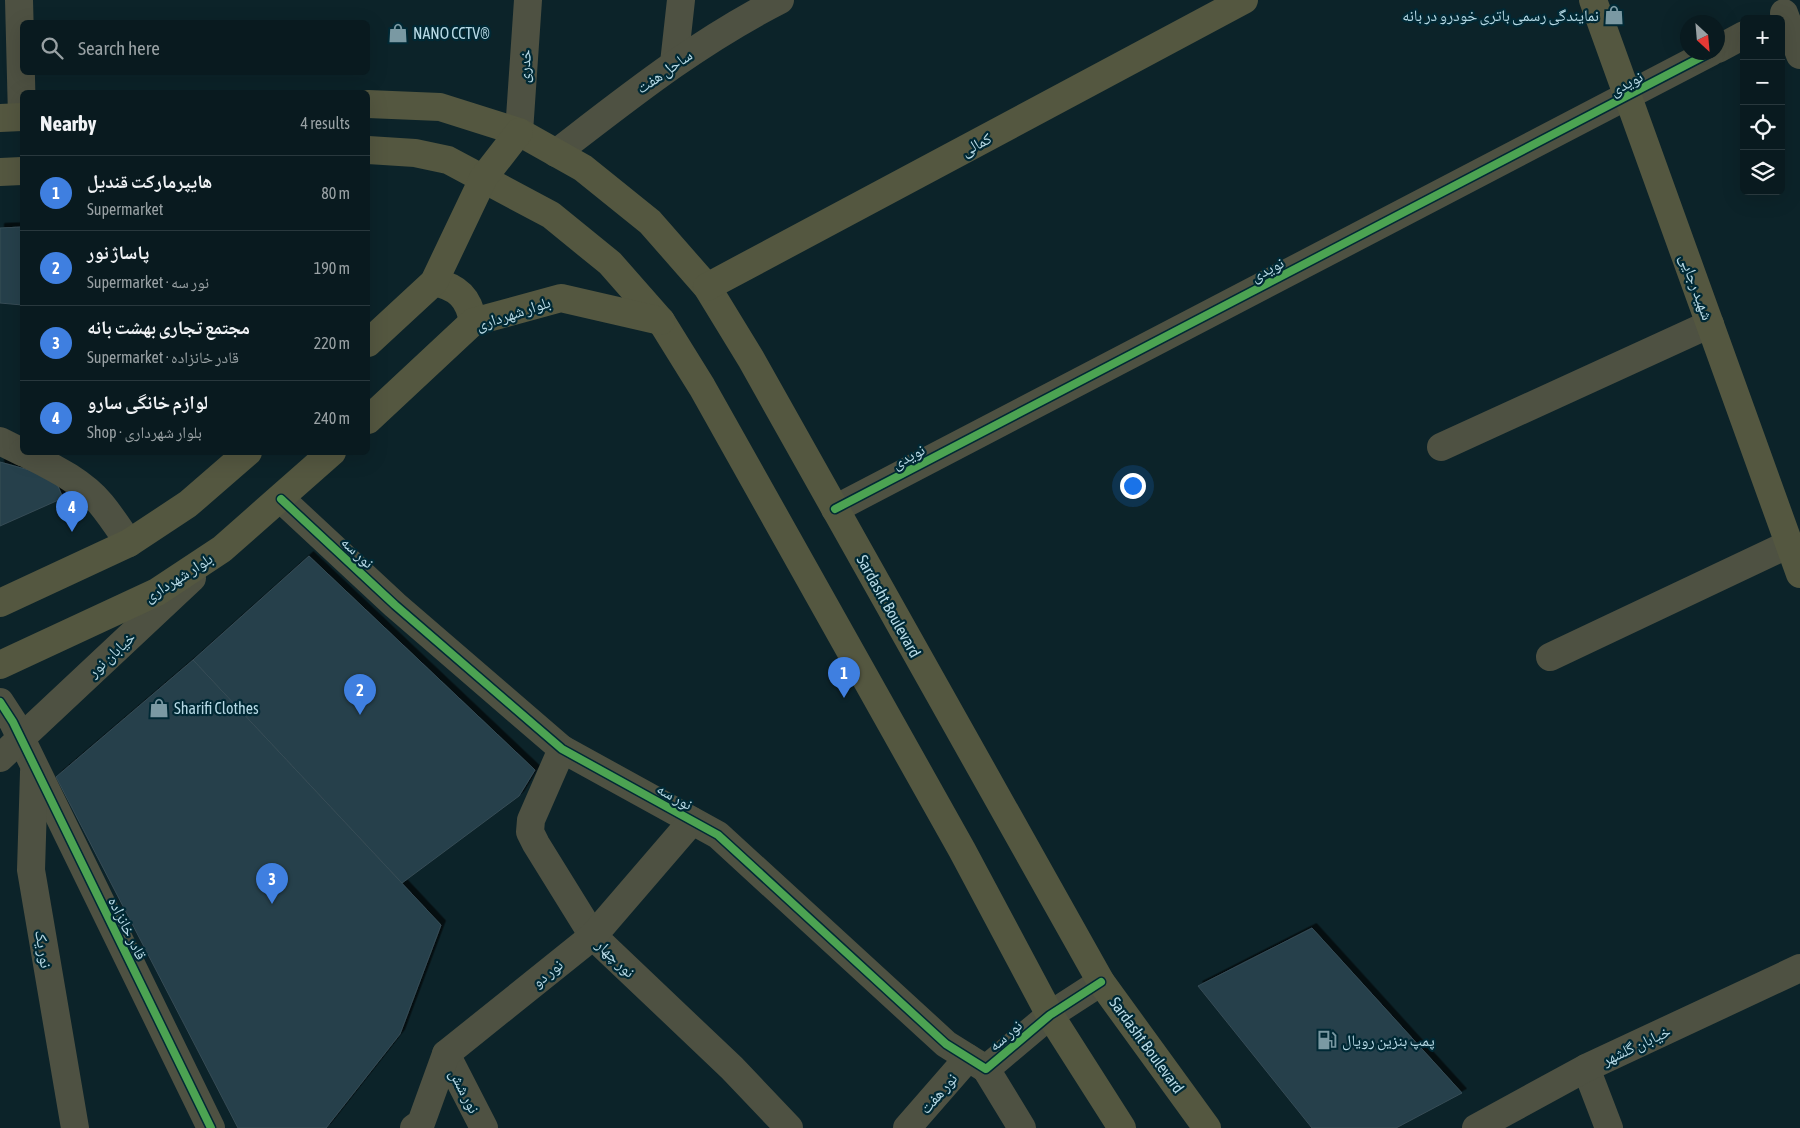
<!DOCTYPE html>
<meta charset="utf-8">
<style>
body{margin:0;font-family:"Asap Condensed","Noto Naskh Arabic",sans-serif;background:#122328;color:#f1f3f6}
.controls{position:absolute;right:15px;top:15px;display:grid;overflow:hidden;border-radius:8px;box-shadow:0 5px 20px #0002}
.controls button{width:45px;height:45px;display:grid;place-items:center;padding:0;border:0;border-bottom:1px solid #29383d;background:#091a1f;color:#f1f3f6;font:25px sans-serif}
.compass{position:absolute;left:1680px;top:15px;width:45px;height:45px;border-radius:50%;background:#091a1f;box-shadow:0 5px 20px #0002;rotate:154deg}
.you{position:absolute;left:1132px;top:485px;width:18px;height:18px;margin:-12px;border:4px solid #fff;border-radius:50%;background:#1a73e8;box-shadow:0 0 0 8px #1a73e833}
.badge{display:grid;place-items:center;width:32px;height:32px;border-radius:50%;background:#db2777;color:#fff;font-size:16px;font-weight:700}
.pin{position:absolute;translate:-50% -41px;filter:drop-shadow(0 1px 2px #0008)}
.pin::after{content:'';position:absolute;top:26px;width:18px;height:15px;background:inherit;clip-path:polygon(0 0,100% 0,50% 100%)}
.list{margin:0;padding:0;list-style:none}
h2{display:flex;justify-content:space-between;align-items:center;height:65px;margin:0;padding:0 20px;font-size:21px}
h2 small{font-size:16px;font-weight:400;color:#99a1a4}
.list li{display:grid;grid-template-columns:32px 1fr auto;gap:15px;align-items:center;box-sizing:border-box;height:75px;padding:0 20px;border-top:1px solid #29383d}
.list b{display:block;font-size:19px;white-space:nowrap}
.list p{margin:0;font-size:16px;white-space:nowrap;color:#99a1a4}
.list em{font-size:16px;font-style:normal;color:#99a1a4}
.icon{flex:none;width:28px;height:28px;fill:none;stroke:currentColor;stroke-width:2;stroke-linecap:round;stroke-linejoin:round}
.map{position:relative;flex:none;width:1800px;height:1128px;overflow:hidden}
.search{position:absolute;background:#091a1f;box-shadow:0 5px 20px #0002;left:20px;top:20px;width:350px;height:55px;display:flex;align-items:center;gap:12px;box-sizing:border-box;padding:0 18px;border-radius:8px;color:#99a1a4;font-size:19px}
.panel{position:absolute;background:#091a1f;box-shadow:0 5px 20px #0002;left:20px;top:90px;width:350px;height:365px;border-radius:8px}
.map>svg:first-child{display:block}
.building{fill:#25404b;stroke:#374c56;filter:url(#shadow)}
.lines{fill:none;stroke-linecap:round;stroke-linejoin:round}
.minor{stroke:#4e5142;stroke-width:28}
.major{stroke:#545740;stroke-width:28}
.cycleway-casing{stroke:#002935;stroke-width:11}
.cycleway{stroke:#4ca352;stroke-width:8}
.labels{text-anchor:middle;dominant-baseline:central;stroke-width:4.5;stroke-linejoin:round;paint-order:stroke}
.poi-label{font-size:16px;fill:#b6d9e5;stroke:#002935;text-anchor:start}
.street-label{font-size:16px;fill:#b6d9e5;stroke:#002935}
</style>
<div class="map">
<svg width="1800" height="1128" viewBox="0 0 1800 1128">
<defs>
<filter id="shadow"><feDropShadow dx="4.5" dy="-4.5" stdDeviation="0" flood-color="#0009"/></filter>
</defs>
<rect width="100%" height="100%" fill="#0c2329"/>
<g class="building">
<path d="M22,227V305L0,303V228Z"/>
<path d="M0,462L54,477L63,498L0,526Z"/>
<path d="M309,556L535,770L519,796L402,883L193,660Z"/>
<path d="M193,660L441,925L400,1034L326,1128H238L56,777Z"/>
<path d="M1312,928L1462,1093L1396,1128H1312L1198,986Z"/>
</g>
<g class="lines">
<g class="minor">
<path d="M19,0L22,117"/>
<path d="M1784,13L1800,55"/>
<path d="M1718,49L1744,35"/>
<path d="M674,63L681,0"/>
<path d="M519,132L528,0"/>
<path d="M556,153C630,96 696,43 780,0"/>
<path d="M0,441L22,452"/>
<path d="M1441,447L1710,324"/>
<path d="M23,452C50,466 81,480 101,504C111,516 120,530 129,543"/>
<path d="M281,499L395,605L562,749L718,835L946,1044L986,1069L1050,1015L1101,982"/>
<path d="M835,509L1711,52"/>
<path d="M1550,657L1789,544"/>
<path d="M0,702L13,722L211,1128"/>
<path d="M562,749L531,820L530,832L536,844L593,936L732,1068L789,1128"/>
<path d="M0,758L192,578"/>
<path d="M34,772L31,870L75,1128"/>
<path d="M446,1054L484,1128"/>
<path d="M1586,1068L1609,1128"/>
<path d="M986,1069L1022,1128"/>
<path d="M414,1128L421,1123L446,1054L593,936L692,821"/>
<path d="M907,1128L968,1058"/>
<path d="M1476,1128L1586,1068L1800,968"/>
</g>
<g class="major">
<path d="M1593,0L1800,574"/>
<path d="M368,104L440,107L519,132L583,168L650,222L707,287L751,359L1101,982L1207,1128"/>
<path d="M0,118L22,117"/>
<path d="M368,150L415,153L448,160L551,215L610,263L661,321L702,387L962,850L1050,1015L1122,1128"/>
<path d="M0,172L22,171"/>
<path d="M434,282C458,287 469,298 473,322"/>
<path d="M707,287L1244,0"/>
<path d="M368,343L434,282L484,177L519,132"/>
<path d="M368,420L473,322L561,298L661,321"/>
<path d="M0,603L129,543L188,504L248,452"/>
<path d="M0,665L157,592L222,549L332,452"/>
</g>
<defs>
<g id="cycleway">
<path d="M281,499L395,605L562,749L718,835L946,1044L986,1069L1050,1015L1101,982"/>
<path d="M835,509L1711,52"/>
<path d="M0,702L13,722L211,1128"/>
</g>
</defs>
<use href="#cycleway" class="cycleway-casing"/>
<use href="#cycleway" class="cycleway"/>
</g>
<defs>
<symbol id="shop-bare" viewBox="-9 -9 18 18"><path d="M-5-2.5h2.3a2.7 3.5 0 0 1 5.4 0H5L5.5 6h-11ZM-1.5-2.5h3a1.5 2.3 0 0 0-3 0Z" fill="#7a99a3" stroke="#002935" stroke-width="2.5" paint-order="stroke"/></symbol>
<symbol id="fuel-bare" viewBox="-9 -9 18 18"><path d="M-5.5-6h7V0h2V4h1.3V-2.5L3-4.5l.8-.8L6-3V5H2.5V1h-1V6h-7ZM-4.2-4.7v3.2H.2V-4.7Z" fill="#7a99a3" stroke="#002935" stroke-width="2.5" paint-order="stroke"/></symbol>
</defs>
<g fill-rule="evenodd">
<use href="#shop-bare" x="1600" y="1" width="28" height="28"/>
<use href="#shop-bare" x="384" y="19" width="28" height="28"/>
<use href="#shop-bare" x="145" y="694" width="28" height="28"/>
<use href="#fuel-bare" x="1313" y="1026" width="28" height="28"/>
</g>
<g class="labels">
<g class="poi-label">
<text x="1599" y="15" text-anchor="end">نمایندگی رسمی باتری خودرو در بانه</text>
<text x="413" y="33">NANO CCTV®</text>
<text x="174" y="708">Sharifi Clothes</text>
<text x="1342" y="1040">پمپ بنزین رویال</text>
</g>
<g class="street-label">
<text transform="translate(524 66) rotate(-86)">خدری</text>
<text transform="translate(664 71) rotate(-35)">ساحل هفت</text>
<text transform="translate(1626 83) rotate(-28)">نویدی</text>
<text transform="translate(976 144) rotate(-28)">کمالی</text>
<text transform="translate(1267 269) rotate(-27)">نویدی</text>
<text transform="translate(1697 287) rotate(70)">شهید رجایی</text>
<text transform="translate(513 313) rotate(-18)">بلوار شهرداری</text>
<text transform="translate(908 456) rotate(-28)">نویدی</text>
<text transform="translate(358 552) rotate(43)">نور سه</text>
<text transform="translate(178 577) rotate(-32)">بلوار شهرداری</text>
<text transform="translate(889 606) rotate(61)">Sardasht Boulevard</text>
<text transform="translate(111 654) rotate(-43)">خیابان نور</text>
<text transform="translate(675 796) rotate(29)">نور سه</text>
<text transform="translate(128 928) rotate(64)">قادر خانزاده</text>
<text transform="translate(44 949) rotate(81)">نور یک</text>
<text transform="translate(616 958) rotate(44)">نور چهار</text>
<text transform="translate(547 973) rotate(-39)">نور دو</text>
<text transform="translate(1005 1035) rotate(-41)">نور سه</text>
<text transform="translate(1147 1045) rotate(54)">Sardasht Boulevard</text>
<text transform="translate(1636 1045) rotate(-25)">خیابان گلشهر</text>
<text transform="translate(465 1091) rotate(63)">نور شش</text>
<text transform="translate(938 1093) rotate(-49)">نور هفت</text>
</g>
</g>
</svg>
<div class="controls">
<button>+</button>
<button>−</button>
<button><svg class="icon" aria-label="locate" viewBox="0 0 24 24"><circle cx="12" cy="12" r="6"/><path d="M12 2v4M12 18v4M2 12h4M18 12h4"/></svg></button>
<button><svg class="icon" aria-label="layers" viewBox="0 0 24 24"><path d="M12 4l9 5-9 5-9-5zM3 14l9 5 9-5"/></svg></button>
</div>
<svg class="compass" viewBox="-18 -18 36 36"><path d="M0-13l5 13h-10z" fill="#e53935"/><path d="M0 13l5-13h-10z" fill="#99a1a4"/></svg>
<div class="you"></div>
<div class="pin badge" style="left:844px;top:698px;background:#3f7fe0">1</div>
<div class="pin badge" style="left:360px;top:715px;background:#3f7fe0">2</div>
<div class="pin badge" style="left:272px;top:904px;background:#3f7fe0">3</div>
<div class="pin badge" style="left:72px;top:532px;background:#3f7fe0">4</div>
<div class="search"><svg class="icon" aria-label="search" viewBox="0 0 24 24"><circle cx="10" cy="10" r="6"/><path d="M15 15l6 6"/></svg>Search here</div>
<section class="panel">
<h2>Nearby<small>4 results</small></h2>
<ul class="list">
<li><span class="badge" style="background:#3f7fe0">1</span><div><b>هایپرمارکت قندیل</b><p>Supermarket</p></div><em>80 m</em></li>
<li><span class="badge" style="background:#3f7fe0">2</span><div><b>پاساژ نور</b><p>Supermarket · نور سه</p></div><em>190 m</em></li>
<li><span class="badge" style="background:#3f7fe0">3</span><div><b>مجتمع تجاری بهشت بانه</b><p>Supermarket · قادر خانزاده</p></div><em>220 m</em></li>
<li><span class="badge" style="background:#3f7fe0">4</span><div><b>لوازم خانگى سارو</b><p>Shop · بلوار شهرداری</p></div><em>240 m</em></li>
</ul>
</section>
</div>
